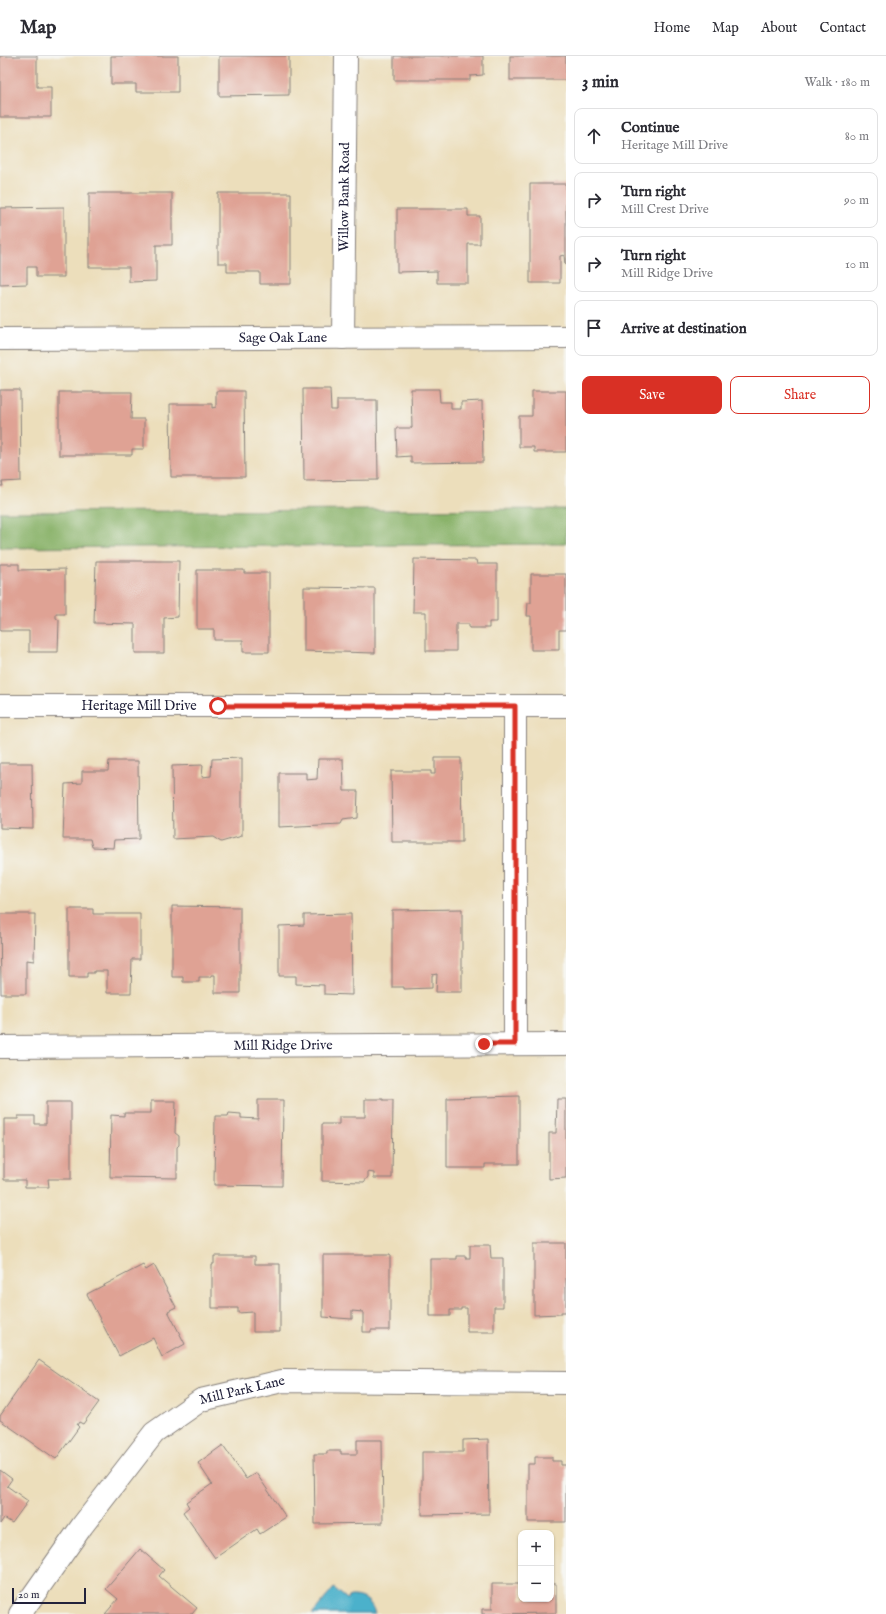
<!DOCTYPE html>
<meta charset="utf-8">
<style>
body{margin:0;font-family:"IM FELL English",serif;background:#f7f7f7;color:#2b2b33}
.controls{position:absolute;right:12px;bottom:12px;display:grid;overflow:hidden;border-radius:8px;box-shadow:0 1px 3px #0004}
.controls button{width:36px;height:36px;display:grid;place-items:center;padding:0;border:0;border-bottom:1px solid #e1e1e2;background:#fff;color:#2b2b33;font:20px sans-serif}
.scale{position:absolute;left:12px;bottom:10px;width:74px;box-sizing:border-box;padding-left:4px;border:2px solid #22223b;border-top:0;font-size:11px;line-height:14px;white-space:nowrap;color:#22223b;-webkit-text-stroke:3px #f6f6f2;paint-order:stroke}
.stop{position:absolute;width:12px;height:12px;margin:-9px;border:3px solid #d93025;border-radius:50%;background:#fff}
.stop.end{background:#d93025;border-color:#fff;box-shadow:0 1px 4px #0008}
.list{margin:0;padding:0;list-style:none}
h2{display:flex;justify-content:space-between;align-items:center;height:52px;margin:0;padding:0 16px;font-size:17px}
h2 small{font-size:13px;font-weight:400;color:#7c7c81}
.list li{display:grid;grid-template-columns:26px 1fr auto;gap:12px;align-items:center;box-sizing:border-box;height:56px;margin:0 8px 8px;padding:0 8px;border:1px solid #e1e1e2;border-radius:8px}
.list b{display:block;font-size:15px;white-space:nowrap}
.list p{margin:0;font-size:13px;white-space:nowrap;color:#7c7c81}
.list em{font-size:13px;font-style:normal;color:#7c7c81}
.actions{display:flex;gap:8px;padding:12px 16px}
.actions a{flex:1;padding:9px 0;border:1px solid #d93025;border-radius:8px;text-align:center;font-size:14px;color:#d93025}
.actions .main{background:#d93025;color:#fff}
.icon{flex:none;width:22px;height:22px;fill:none;stroke:currentColor;stroke-width:2;stroke-linecap:round;stroke-linejoin:round}
.map{position:relative;flex:none;width:566px;height:1558px;overflow:hidden}
header{display:flex;align-items:center;gap:24px;box-sizing:border-box;height:56px;padding:0 20px;background:#fff;border-bottom:1px solid #e1e1e2}
header strong{font-size:19px}
nav{display:flex;gap:22px;margin-inline-start:auto;font-size:14px}
main{display:flex}
aside{flex:1;background:#fff}
.map>svg:first-child{display:block}
.forest{fill:#8ab36a;stroke:#566a52}
.water{fill:#4cb1cb;stroke:#376a83}
.building{fill:#dfa294}
.lines{fill:none;stroke-linecap:round;stroke-linejoin:round}
.minor-casing{stroke:#87807b;stroke-width:24}
.minor{stroke:#fff;stroke-width:22}
.route{stroke:#d93025;stroke-width:5}
.labels{text-anchor:middle;dominant-baseline:central;stroke-width:4;stroke-linejoin:round;paint-order:stroke}
.street-label{font-size:14px;fill:#22223b;stroke:#f6f6f2}
</style>
<header>
<strong>Map</strong>
<nav><a>Home</a><a>Map</a><a>About</a><a>Contact</a></nav>
</header>
<main>
<div class="map">
<svg width="566" height="1558" viewBox="0 0 566 1558">
<rect width="100%" height="100%" fill="#f6f6f2"/>
<filter id="ink" filterUnits="userSpaceOnUse"><feTurbulence type="fractalNoise" baseFrequency=".025" numOctaves="2"/><feDisplacementMap in="SourceGraphic" scale="8" xChannelSelector="R" yChannelSelector="G"/><feConvolveMatrix kernelMatrix="1 2 1 2 8 2 1 2 1" color-interpolation-filters="sRGB"/></filter>
<filter id="wash" filterUnits="userSpaceOnUse"><feTurbulence type="fractalNoise" baseFrequency=".012" numOctaves="4" result="noise"/><feDisplacementMap in="SourceGraphic" scale="16" xChannelSelector="R" yChannelSelector="G"/><feGaussianBlur stdDeviation="0.9" result="paint"/><feColorMatrix in="noise" values="0 0 0 0 0 0 0 0 0 0 0 0 0 0 0 0 0 1.4 0 .05"/><feComposite in="paint" operator="in"/></filter>
<g filter="url(#wash)">
<rect width="100%" height="100%" fill="#ecdebb"/>
<path class="forest" d="M566,453V488L0,492V456Z"/>
<path class="water" d="M334,1532L347,1543L350,1540C363,1539 372,1545 375,1558H312Z"/>
<g id="blocks">
<g class="building">
<path d="M0,0H37V31H51V61H0Z"/>
<path d="M111,0H178V36H136V28H111Z"/>
<path d="M219,0H289V39L219,40Z"/>
<path d="M394,0H483V19L470,20V24H394Z"/>
<rect x="510" y="0" width="56" height="24"/>
<path d="M530,128H566V209H565L564,199L560,200V227H530Z"/>
<path d="M89,137H172V189H156V225L129,226V211H89Z"/>
<path d="M218,137H291V228H260V216H227V207H218Z"/>
<path d="M64,151V221H36V211H27V228L0,229V152Z"/>
<path d="M397,153H468V160H480V188H468V227H437V215L397,216Z"/>
<path d="M303,333H330L331,354H337V344H377L378,424L304,425Z"/>
<path d="M411,333H439L440,346H451V353H461V346L482,345L483,406L411,407V400L397,401L396,372H412Z"/>
<path d="M0,334H20L21,425L2,426L3,430H0Z"/>
<path d="M216,335H244L245,421H171L170,348H212V352L216,351Z"/>
<path d="M532,335H566V396H534V391H519V360H532Z"/>
<path d="M59,336H132L131,363H144V393H132V399H59Z"/>
<path d="M414,503L476,504L477,508H497V566H489V572H469V568H456V595H426V556H413Z"/>
<path d="M96,505H179L178,561L164,562V597H135V568L94,567Z"/>
<path d="M0,508H19V514L65,513V558H56V562L59,564L58,596H29V575H0Z"/>
<path d="M197,514H244V517H269V596H243V584H214V573H197Z"/>
<path d="M531,518H566V574H559V594H531V560H527L528,547H531Z"/>
<path d="M304,531L375,532V597L304,595Z"/>
<path d="M242,702V780L221,786L213,781L173,783L172,710L203,709L202,721L211,720L212,703Z"/>
<path d="M435,702H461L462,786H392L391,715H431V718H435Z"/>
<path d="M318,703H343L344,735H358L357,762L343,764L341,768L279,771V717H306V724L317,723Z"/>
<path d="M109,705H138L139,783L114,784L113,792L92,791L90,783H63L65,728L82,727V715H108Z"/>
<path d="M0,707H32L33,773L0,772Z"/>
<path d="M172,850L240,851V937H215V919H211V921H199V926H183V921H172Z"/>
<path d="M69,853H93V858H140V903H132L131,937H107V915H94V917H87V921H69Z"/>
<path d="M462,853V936H436L437,918L432,919V932L404,933V931H392V854Z"/>
<path d="M0,858H35L34,905L26,904V938H1Z"/>
<path d="M351,858L352,939L324,938V929L296,928V920H279V870L304,869V859Z"/>
<path d="M519,1040V1108H485V1112H447V1042Z"/>
<path d="M365,1043H383V1044H393L392,1122H374V1117L368,1116V1121L364,1126L322,1125V1068H339V1061H365Z"/>
<path d="M557,1043H566V1122L549,1123V1077H556Z"/>
<path d="M258,1044H283L282,1130L214,1129L215,1060H228L229,1057L241,1058V1062L258,1063Z"/>
<path d="M151,1045H176L175,1077L179,1080V1089L177,1091V1122L110,1121L111,1059L124,1060V1057H151Z"/>
<path d="M46,1046H71V1123H48L49,1131H25V1124H4V1063H18V1060H35V1068H46Z"/>
<path d="M534,1187H566V1256H561V1258L534,1259Z"/>
<path d="M470,1189H490L491,1202H503V1251H494V1276H467V1252H461V1254H450V1260H430V1203H457V1200H466V1202H470Z"/>
<path d="M323,1199H390V1274H371V1276H363V1256L352,1255V1263L323,1261Z"/>
<path d="M214,1200H255V1208H280V1276H253V1256L238,1257V1252H212V1208H214Z"/>
<path d="M143,1209L146,1214L154,1209L176,1251L168,1255L185,1288L162,1301L153,1282L119,1300L87,1238Z"/>
<path d="M39,1304L99,1346L83,1368L79,1366L77,1369L79,1371L56,1403L0,1364V1360Z"/>
<path d="M488,1383L489,1458L422,1459V1396H463V1384Z"/>
<path d="M357,1384H382L383,1467L315,1468L314,1398H327V1395H341V1398H357Z"/>
<path d="M223,1389L246,1423L256,1417L286,1461L260,1478L257,1473L215,1502L183,1456L189,1451L186,1446L212,1428L198,1407Z"/>
<path d="M535,1401H552V1405H561V1409H566V1466H528V1408H535Z"/>
<path d="M0,1414L12,1423L7,1430L28,1445L12,1467L4,1462L0,1468Z"/>
<path d="M140,1493L164,1514L159,1520L197,1552L192,1558H105L118,1543L106,1533Z"/>
<path d="M492,1528H521V1543H551V1528H556V1557L482,1558V1553H492Z"/>
</g>
</g>
</g>
<g filter="url(#ink)">
<use href="#blocks" fill-opacity="0" stroke="#87807b" stroke-width="1"/>
<g class="lines">
<defs>
<g id="minor">
<path id="s1" d="M343,282L346,0"/>
<path id="s2" d="M0,283L566,281"/>
<path id="s3" d="M0,650H566"/>
<path d="M515,650V988"/>
<path id="s4" d="M0,991L566,988"/>
<path id="s5" d="M20,1558L82,1470L154,1377L201,1344L282,1325L566,1327"/>
</g>
</defs>
<use href="#minor" class="minor-casing"/>
<use href="#minor" class="minor"/>
</g>
</g>
<g class="lines" filter="url(#ink)">
<path class="route" d="M218,650H515V988H484"/>
</g>
<g class="labels">
<g class="street-label">
<text stroke="none"><textPath href="#s1" startOffset="141">Willow Bank Road</textPath></text>
<text stroke="none"><textPath href="#s2" startOffset="283">Sage Oak Lane</textPath></text>
<text stroke="none"><textPath href="#s3" startOffset="139">Heritage Mill Drive</textPath></text>
<text stroke="none"><textPath href="#s4" startOffset="283">Mill Ridge Drive</textPath></text>
<text stroke="none"><textPath href="#s5" startOffset="325">Mill Park Lane</textPath></text>
</g>
</g>
</svg>
<div class="controls">
<button>+</button>
<button>−</button>
</div>
<div class="scale">20 m</div>
<div class="stop" style="left:218px;top:650px"></div>
<div class="stop end" style="left:484px;top:988px"></div>
</div>
<aside>
<h2>3 min<small>Walk · 180 m</small></h2>
<ul class="list">
<li><svg class="icon" aria-label="ahead" viewBox="0 0 24 24"><path d="M12 20V5M6 11l6-6 6 6"/></svg><div><b>Continue</b><p>Heritage Mill Drive</p></div><em>80 m</em></li>
<li><svg class="icon" aria-label="right" viewBox="0 0 24 24"><path d="M7 20v-9h11M14 6l5 5-5 5"/></svg><div><b>Turn right</b><p>Mill Crest Drive</p></div><em>90 m</em></li>
<li><svg class="icon" aria-label="right" viewBox="0 0 24 24"><path d="M7 20v-9h11M14 6l5 5-5 5"/></svg><div><b>Turn right</b><p>Mill Ridge Drive</p></div><em>10 m</em></li>
<li><svg class="icon" aria-label="arrive" viewBox="0 0 24 24"><path d="M6 21V4h12l-3 4 3 4H6"/></svg><div><b>Arrive at destination</b></div></li>
</ul>
<div class="actions"><a class="main">Save</a><a>Share</a></div>
</aside>
</main>
